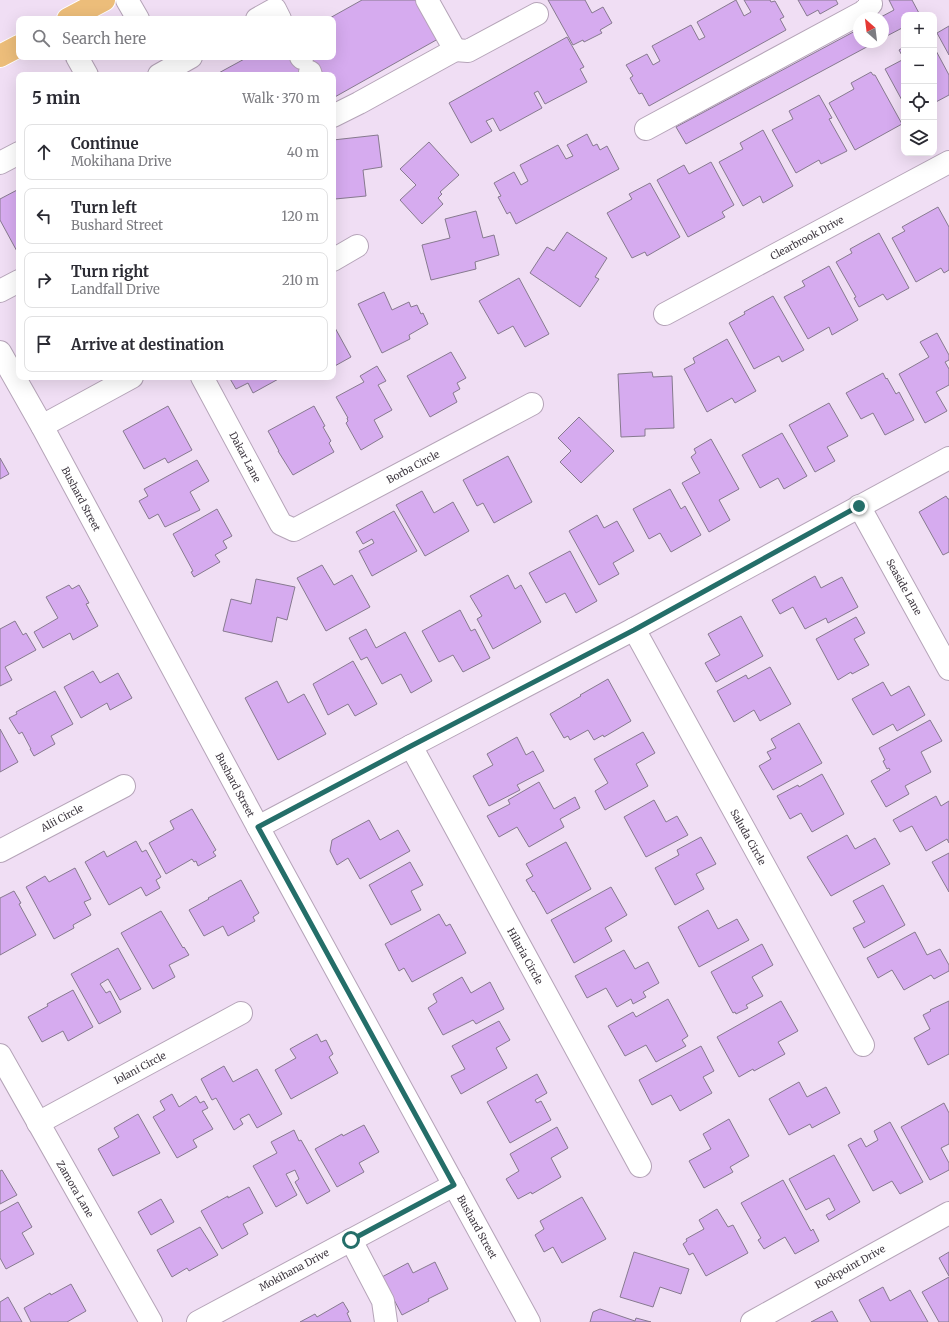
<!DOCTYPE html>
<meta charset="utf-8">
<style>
body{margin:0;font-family:Merriweather,serif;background:#f7f7f7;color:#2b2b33}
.controls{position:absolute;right:12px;top:12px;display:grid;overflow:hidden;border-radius:8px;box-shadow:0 4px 16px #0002}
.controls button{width:36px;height:36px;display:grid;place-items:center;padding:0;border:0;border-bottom:1px solid #e1e1e2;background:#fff;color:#2b2b33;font:20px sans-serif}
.compass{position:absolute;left:853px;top:12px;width:36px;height:36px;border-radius:50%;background:#fff;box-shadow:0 4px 16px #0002;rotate:332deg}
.stop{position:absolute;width:12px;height:12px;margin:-9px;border:3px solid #246e69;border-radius:50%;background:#fff}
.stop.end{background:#246e69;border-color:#fff;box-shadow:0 1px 4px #0008}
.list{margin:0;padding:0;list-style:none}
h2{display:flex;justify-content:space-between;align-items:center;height:52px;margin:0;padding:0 16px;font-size:17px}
h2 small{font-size:13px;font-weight:400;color:#7c7c81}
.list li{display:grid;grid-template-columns:26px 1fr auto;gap:12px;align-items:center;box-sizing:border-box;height:56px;margin:0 8px 8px;padding:0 8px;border:1px solid #e1e1e2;border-radius:8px}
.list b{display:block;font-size:15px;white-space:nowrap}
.list p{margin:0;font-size:13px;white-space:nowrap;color:#7c7c81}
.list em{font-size:13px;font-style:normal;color:#7c7c81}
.icon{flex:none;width:22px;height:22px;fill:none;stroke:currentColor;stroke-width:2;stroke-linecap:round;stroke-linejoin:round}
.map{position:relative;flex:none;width:949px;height:1322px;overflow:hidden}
.search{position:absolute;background:#fff;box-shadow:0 4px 16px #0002;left:16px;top:16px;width:320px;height:44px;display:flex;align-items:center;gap:10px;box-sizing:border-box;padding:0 14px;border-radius:8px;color:#7c7c81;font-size:15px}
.panel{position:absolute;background:#fff;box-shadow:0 4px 16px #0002;left:16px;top:72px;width:320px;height:308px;border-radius:8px}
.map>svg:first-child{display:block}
.building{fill:#d6abef;stroke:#877a8f}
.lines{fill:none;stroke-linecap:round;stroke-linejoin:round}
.minor-casing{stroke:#b5a4b8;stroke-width:24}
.major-casing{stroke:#fff;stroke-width:24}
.minor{stroke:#fff;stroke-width:22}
.major{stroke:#ecbd7a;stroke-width:22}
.route{stroke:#246e69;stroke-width:5}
.labels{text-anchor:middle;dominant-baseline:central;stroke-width:3.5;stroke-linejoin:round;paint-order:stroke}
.street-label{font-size:10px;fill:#3f3841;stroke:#fff}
</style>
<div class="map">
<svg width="949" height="1322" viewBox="0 0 949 1322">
<rect width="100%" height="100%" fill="#f0def4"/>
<g class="building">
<path d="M362,0H416L438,39L333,98V75H321L311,57H333V19H328Z"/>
<path d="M548,0H585L592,13L603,7L612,23L600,30L602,33L584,42L583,40L573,45Z"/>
<path d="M736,0L744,16L751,12L744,0H770L771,2L775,1L784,17L780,19L786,30L649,106L642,93L639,94L630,78L633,76L626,65L647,54L653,65L660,61L652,46L691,25L699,40L705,37L697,22Z"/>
<path d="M798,0H836L838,4L820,14L818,10L807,16Z"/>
<path d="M889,0H912L920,15H904V27L883,38V18H879L894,10Z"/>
<path d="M949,26V55L937,33Z"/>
<path d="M859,29V42H876L686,144L676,127Z"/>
<path d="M567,37L584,67L580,69L587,82L545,104L538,91L534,93L542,108L500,131L493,118L486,121L492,131L471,143L449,103Z"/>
<path d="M904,47V104L885,69L904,59L899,50Z"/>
<path d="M934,47L949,75V95L934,103Z"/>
<path d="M248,57H296L306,75H215Z"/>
<path d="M871,72L873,75H875L902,124L855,150L829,103L854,89L851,83Z"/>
<path d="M819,95L832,118L829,119L847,151L821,164L819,160L796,173L772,130L793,119L789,111Z"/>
<path d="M763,130L793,186L763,203L760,196L743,206L719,162L743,149L740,143Z"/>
<path d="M587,134L593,146L597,144L600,150L607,146L619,169L516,224L510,212L507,214L498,197L501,196L494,183L514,172L521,185L528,181L520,165L558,145L566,159L573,156L567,145Z"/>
<path d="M378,135L382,167L363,170L366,196L335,199L333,187H335L333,168V140Z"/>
<path d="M429,142L459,175L440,192L442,194L438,198L443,204L422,224L400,200L416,185L400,169Z"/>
<path d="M711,162L734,205L722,212L725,217L688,237L657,180L684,165L689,174Z"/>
<path d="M650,183L680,237L647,256L645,252L632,258L607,213L632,199L629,194Z"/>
<path d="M19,189V255L0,220V199Z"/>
<path d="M938,207L949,227V270L944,273L941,268L916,282L892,238L905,231L902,227Z"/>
<path d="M476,211L483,238L494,235L499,255L475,262L476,269L431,280L422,245L450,238L445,219Z"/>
<path d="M567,232L607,258L595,277L599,279L580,307L530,273L547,247L554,251Z"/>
<path d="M879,233L909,288L887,300L883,294L859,307L854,298L856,297L836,262L852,253L850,249Z"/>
<path d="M829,266L858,320L832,335L829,327L808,339L784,297L805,286L802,281Z"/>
<path d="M519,278L549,334L525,347L513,326L498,334L479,301Z"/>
<path d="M384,292L392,310L409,302L411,307L417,305L421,314L423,313L428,324L409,335L410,339L382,353L358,304Z"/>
<path d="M773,296L804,350L782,362L779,356L754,369L729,323L745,314L744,312Z"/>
<path d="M334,326L351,357L333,367V327Z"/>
<path d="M937,333L949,355V360L945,362L949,369V385L936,392L947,411L925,423L899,374L929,357L920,342Z"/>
<path d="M727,339L756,391L735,403L732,398L707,412L684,369L695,363L693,358Z"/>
<path d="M451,352L466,378L457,383L460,389L453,393L457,402L430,417L407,376Z"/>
<path d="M377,366L386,381L378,385L392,410L374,420L383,437L361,450L346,423L348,421L347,418H348L336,397L364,382L360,376Z"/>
<path d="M652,372L653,377L672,376L674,428L645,429V436L621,437L618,374Z"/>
<path d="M883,373L886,379L887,378L896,394L899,392L914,420L885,435L873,413L861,419L846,393Z"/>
<path d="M229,377H282L253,393L248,383L236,389Z"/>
<path d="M829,403L848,436L827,447L835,461L815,472L789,425Z"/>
<path d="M168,406L192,450L168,463L165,458L144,469L123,431Z"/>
<path d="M314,406L325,426L323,427L331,441L329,443L334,452L293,475L278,451H279L268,431Z"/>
<path d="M579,417L614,451L581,483L560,462L571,451L558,438Z"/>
<path d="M782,433L807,476L784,489L778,478L760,488L742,455Z"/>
<path d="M711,439L739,489L719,500L730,520L709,532L682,483L700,473L691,457L696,453L694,449Z"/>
<path d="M508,456L532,502L494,523L483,503L477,506L463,480Z"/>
<path d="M0,458L9,474L0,479Z"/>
<path d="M197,460L209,481L190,492L200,510L165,527L158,514L149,519L139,501L148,496L144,489Z"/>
<path d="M670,489L681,509L685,506L701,535L671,552L660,533L649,539L633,509Z"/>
<path d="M422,491L434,513L453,502L469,531L425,556L396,505Z"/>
<path d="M946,496L948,499H949V552L943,555L919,512Z"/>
<path d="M217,509L232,536L223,541L227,548L215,555L220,562L194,577L191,572L193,571L173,534Z"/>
<path d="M394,511L417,551L372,576L359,551L374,543L372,539L363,544L356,532Z"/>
<path d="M597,515L604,528L617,521L634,551L613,563L619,574L599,585L569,531Z"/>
<path d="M570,551L597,601L576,613L565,593L546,603L529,573Z"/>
<path d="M322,565L334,585L352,575L370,607L326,631L297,578Z"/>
<path d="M508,575L515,589L521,585L541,622L493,649L477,619L482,616L470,596Z"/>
<path d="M815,576L821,588L842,577L858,607L828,623L826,618L805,629L793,607L780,614L772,600Z"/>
<path d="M256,579L295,587L287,620L277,617L272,642L223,631L231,599L251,604Z"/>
<path d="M69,585L72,589L79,585L89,603L86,604L98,626L73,640L70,633L43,648L34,632L58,618L46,597Z"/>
<path d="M460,610L471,631L475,629L490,658L463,672L453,655L439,662L422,631Z"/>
<path d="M741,616L763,656L716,682L705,663L720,655L708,634Z"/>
<path d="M856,617L865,633L854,639L869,665L852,674L851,672L838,680L816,639Z"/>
<path d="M15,621L23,635L26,633L36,650L5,667L12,680L0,686V629Z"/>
<path d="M366,629L376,648L405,632L432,681L411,693L401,674L382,684L367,657L361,660L349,638Z"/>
<path d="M353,661L377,704L355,716L348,704L328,715L313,684Z"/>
<path d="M770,667L791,704L760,721L754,710L734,722L717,691L746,675L748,679Z"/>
<path d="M93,671L100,683L118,673L132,698L110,710L107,703L81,718L64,687Z"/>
<path d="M608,679L631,721L604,737L603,735L594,740L588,730L570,740L568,736L564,738L550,714L581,696L580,695Z"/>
<path d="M277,681L288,703L304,694L326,734L278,760L245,698Z"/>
<path d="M883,682L891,696L909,686L925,715L897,731L893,724L873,735L852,699Z"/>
<path d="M55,691L73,724L51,736L55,744L34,756L30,749H31L22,732L19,734L9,718L17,714L16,712Z"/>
<path d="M930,720L942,741L921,752L931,772L905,786L909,794L886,807L871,781L890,770L889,768L887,769L883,761L885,760L879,748Z"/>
<path d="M799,723L822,763L773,790L759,766L771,759L767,752L776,748L771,739Z"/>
<path d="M0,729L18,762L0,772Z"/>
<path d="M643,732L655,753L636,764L648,786L605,810L595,791L608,783L594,759Z"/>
<path d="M517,737L526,755L533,751L544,771L517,785L520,790L489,806L473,776L493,765L487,754Z"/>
<path d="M822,774L844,814L812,832L801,813L790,819L777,796L798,785L799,787Z"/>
<path d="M539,782L554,809L575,797L580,808L560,819L564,827L529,847L517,827L499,837L487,816L510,804L508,800Z"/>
<path d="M936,796L941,806L949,801V843L947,839L926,851L912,826L900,832L893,820Z"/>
<path d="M654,800L666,822L677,816L688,835L646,857L624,817Z"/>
<path d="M192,809L216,850L213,852L216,856L198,866L196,861L194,862L192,859L166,874L149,843L174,829L170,821Z"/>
<path d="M369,820L380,840L398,830L410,851L360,879L348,858L337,865L330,851L332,840Z"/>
<path d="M847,835L855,849L875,838L890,864L831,896L807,857Z"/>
<path d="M701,837L716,864L696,874L704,889L675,905L655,868L679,855L677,850Z"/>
<path d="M136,841L142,852L146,850L161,877L156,880L160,888L146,896L141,887L109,905L85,862L104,851L107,857Z"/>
<path d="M566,842L591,889L547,914L534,891L533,892L526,880L533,876L526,864Z"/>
<path d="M949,853V892L932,862Z"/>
<path d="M410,862L423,885L411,891L421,910L391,925L369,885Z"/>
<path d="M75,868L91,899L84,902L91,915L73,925L74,928L54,939L26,887L45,876L49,882Z"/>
<path d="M241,880L259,913L253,917L255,921L228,936L223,926L204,936L189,910L209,899L208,898Z"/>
<path d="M883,885L905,925L864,948L853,928L865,922L853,901Z"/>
<path d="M611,887L627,915L605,928L612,941L574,963L551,920Z"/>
<path d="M14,891L21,903L19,904L36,935L0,955V898Z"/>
<path d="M708,910L718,929L737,919L749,940L699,967L678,927Z"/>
<path d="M161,911L183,948L184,947L189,955L169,965L175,977L153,989L121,933Z"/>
<path d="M439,914L446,926L450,924L466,953L412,982L404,968L399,971L385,944Z"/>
<path d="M915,932L927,955L940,949L949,965V971L934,979L931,975L904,990L892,970L878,978L867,958Z"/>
<path d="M762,944L773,965L752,977L763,996L746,1005L748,1008L736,1014L735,1012L733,1013L711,972Z"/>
<path d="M118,948L141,989L120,1000L108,979L100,984L106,993L110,991L121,1012L99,1024L71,974Z"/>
<path d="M624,950L635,969L648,962L659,983L643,992L646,997L633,1004L631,999L617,1007L606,988L587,998L575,976Z"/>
<path d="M462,977L471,993L490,982L504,1009L476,1024L473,1020L443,1035L428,1008L437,1002L433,994Z"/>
<path d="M73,990L93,1027L68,1041L63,1031L42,1042L28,1017L48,1006L47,1004Z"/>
<path d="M668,999L688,1036L682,1040L686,1046L656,1062L646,1045L625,1056L608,1026L633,1012L636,1017Z"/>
<path d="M781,1001L798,1031L778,1042L785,1054L754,1071L753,1069L739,1077L717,1037Z"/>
<path d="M949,1001V1054L928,1065L914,1038L930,1029L923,1015L931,1011L930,1010Z"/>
<path d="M499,1021L510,1040L496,1048L507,1068L461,1094L451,1076L465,1069L452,1046Z"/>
<path d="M317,1034L321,1042L326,1040L333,1054L329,1057L338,1073L291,1099L275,1070L296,1058L290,1049Z"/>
<path d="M701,1046L714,1071L703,1077L712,1093L680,1111L671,1095L652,1105L639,1080Z"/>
<path d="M224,1066L233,1082L257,1069L282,1114L257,1128L249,1114L240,1119L243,1124L234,1130L216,1098L212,1100L201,1079Z"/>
<path d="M537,1074L547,1093L535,1100L537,1103L541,1101L551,1120L510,1143L487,1102Z"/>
<path d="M799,1082L807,1097L826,1087L840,1113L812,1128L810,1124L789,1135L769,1099Z"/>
<path d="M172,1094L179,1107L196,1096L200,1103L204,1101L208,1108L202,1111L213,1129L193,1140L197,1147L177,1158L153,1117L165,1110L160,1101Z"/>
<path d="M944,1103L949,1113V1144L941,1148L949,1163V1170L930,1180L901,1127Z"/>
<path d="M138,1114L160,1153L113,1176L98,1149L119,1137L114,1128Z"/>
<path d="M729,1119L749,1156L730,1167L733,1172L704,1188L689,1161L711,1149L703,1134Z"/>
<path d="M890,1122L923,1182L900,1194L892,1181L873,1191L848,1145L861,1138L866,1147L878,1140L874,1131Z"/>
<path d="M364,1125L379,1152L359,1163L364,1172L337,1187L315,1149L342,1134L343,1136Z"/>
<path d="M557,1127L568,1148L551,1158L561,1177L532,1194L531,1192L518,1199L506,1179L519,1171L510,1154Z"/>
<path d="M294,1130L299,1141L301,1140L330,1191L307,1204L295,1182L299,1179L295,1170L286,1174L297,1195L276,1207L253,1166L277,1153L271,1142Z"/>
<path d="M834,1155L860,1202L829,1220L826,1215L835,1210L829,1198L806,1210L789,1179Z"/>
<path d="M2,1170L17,1195L0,1204V1171Z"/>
<path d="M783,1180L811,1231L813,1229L819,1241L795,1254L785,1237L764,1249L758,1240L761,1238L741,1203Z"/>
<path d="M249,1187L263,1213L243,1224L248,1234L222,1249L201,1211L228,1196V1198Z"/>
<path d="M582,1197L606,1239L562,1263L553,1247L544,1252L535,1235L544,1229L540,1221Z"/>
<path d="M161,1199L174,1222L151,1235L138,1212Z"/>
<path d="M18,1202L32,1227L22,1233L34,1254L6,1269L0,1258V1212Z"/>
<path d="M717,1209L728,1227L733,1225L748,1253L706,1276L693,1253L689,1255L683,1244L687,1241L686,1239L704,1229L699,1220Z"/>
<path d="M200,1227L218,1255L189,1271L187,1268L172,1277L157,1250Z"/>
<path d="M634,1252L689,1269L681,1294L660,1287L653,1307L620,1297Z"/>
<path d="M949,1252V1276L939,1258Z"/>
<path d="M435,1262L448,1289L428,1299L429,1301L402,1315L382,1277L408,1263L413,1273Z"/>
<path d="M949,1277V1322H939L922,1292Z"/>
<path d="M71,1284L86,1311L67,1322H31L24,1308L50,1293L51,1295Z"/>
<path d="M883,1287L890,1301L910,1290L928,1322H871L859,1300Z"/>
<path d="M8,1297L22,1322H0V1302Z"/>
<path d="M343,1302L349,1312L347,1313L351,1322H300L315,1314L317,1317Z"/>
<path d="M600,1309L635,1321L636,1318L651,1322H590L593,1312Z"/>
<path d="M832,1311L838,1322H811Z"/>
</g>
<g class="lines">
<defs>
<g id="minor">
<path d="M127,0L138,19"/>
<path d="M257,19L275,9L280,19"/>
<path d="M455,50L468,51L537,14"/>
<path d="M77,57L87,75"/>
<path d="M301,57L302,58"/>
<path d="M310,72L311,75"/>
<path d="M159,75L191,57"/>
<path d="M333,116L359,103L455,50L427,0"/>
<path d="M646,129L863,12L871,4L870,0"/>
<path d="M0,163L19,153"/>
<path d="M333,260L357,246"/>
<path d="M0,291L19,281"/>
<path d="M665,314L949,162"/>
<path d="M0,352L42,426L258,827L529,1322"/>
<path d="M202,377L281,524L294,530L532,404"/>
<path d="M42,426L132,377"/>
<path d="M859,506L949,669"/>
<path d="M634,629L863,1045"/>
<path d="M411,746L640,1166"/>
<path d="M258,827L411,746L634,629L949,458"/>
<path d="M0,851L124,786"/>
<path d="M0,1055L151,1322"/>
<path d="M38,1123L241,1013"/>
<path d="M351,1240L383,1301L386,1322"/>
<path d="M198,1322L454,1185"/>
<path d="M752,1322L949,1213"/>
</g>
<g id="major">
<path d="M68,19L104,0"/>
<path d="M0,56L19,46"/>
</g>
</defs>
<use href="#minor" class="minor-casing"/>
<use href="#major" class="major-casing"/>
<use href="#minor" class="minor"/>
<use href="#major" class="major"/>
</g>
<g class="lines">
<path class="route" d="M351,1240L454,1185L258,827L411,746L634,630L859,506"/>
</g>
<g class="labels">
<g class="street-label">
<text transform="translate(807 238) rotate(-28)">Clearbrook Drive</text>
<text transform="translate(245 457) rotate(62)">Dakar Lane</text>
<text transform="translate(413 467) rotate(-28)">Borba Circle</text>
<text transform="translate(81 499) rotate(62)">Bushard Street</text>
<text transform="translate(904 587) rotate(61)">Seaside Lane</text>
<text transform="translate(235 785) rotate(62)">Bushard Street</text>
<text transform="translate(62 818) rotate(-28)">Alii Circle</text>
<text transform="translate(748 837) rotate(61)">Saluda Circle</text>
<text transform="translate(525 956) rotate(61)">Hilaria Circle</text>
<text transform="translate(140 1068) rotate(-28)">Iolani Circle</text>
<text transform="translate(75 1189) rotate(60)">Zamora Lane</text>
<text transform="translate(477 1227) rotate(61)">Bushard Street</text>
<text transform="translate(850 1267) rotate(-29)">Rockpoint Drive</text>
<text transform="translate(294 1270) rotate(-28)">Mokihana Drive</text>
</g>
</g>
</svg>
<div class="controls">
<button>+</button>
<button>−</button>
<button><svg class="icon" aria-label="locate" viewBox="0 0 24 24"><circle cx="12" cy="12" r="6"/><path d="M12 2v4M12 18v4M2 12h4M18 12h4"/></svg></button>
<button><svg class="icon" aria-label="layers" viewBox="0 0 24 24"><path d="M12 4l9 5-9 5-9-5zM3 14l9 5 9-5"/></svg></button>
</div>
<svg class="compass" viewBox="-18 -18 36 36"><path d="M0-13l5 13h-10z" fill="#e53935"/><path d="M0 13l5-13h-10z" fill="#7c7c81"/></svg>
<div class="stop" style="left:351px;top:1240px"></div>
<div class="stop end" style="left:859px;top:506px"></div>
<div class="search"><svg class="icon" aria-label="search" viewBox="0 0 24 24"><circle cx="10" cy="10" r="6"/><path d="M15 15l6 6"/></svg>Search here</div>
<section class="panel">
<h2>5 min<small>Walk · 370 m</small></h2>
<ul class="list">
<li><svg class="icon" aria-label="ahead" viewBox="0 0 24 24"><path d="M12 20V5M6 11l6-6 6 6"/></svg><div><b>Continue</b><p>Mokihana Drive</p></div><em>40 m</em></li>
<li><svg class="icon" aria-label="left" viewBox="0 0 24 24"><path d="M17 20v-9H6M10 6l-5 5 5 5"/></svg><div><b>Turn left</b><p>Bushard Street</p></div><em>120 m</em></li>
<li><svg class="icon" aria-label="right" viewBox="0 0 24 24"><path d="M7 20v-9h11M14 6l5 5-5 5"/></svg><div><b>Turn right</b><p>Landfall Drive</p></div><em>210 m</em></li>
<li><svg class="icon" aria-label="arrive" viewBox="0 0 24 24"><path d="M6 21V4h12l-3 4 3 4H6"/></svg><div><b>Arrive at destination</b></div></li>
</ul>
</section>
</div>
